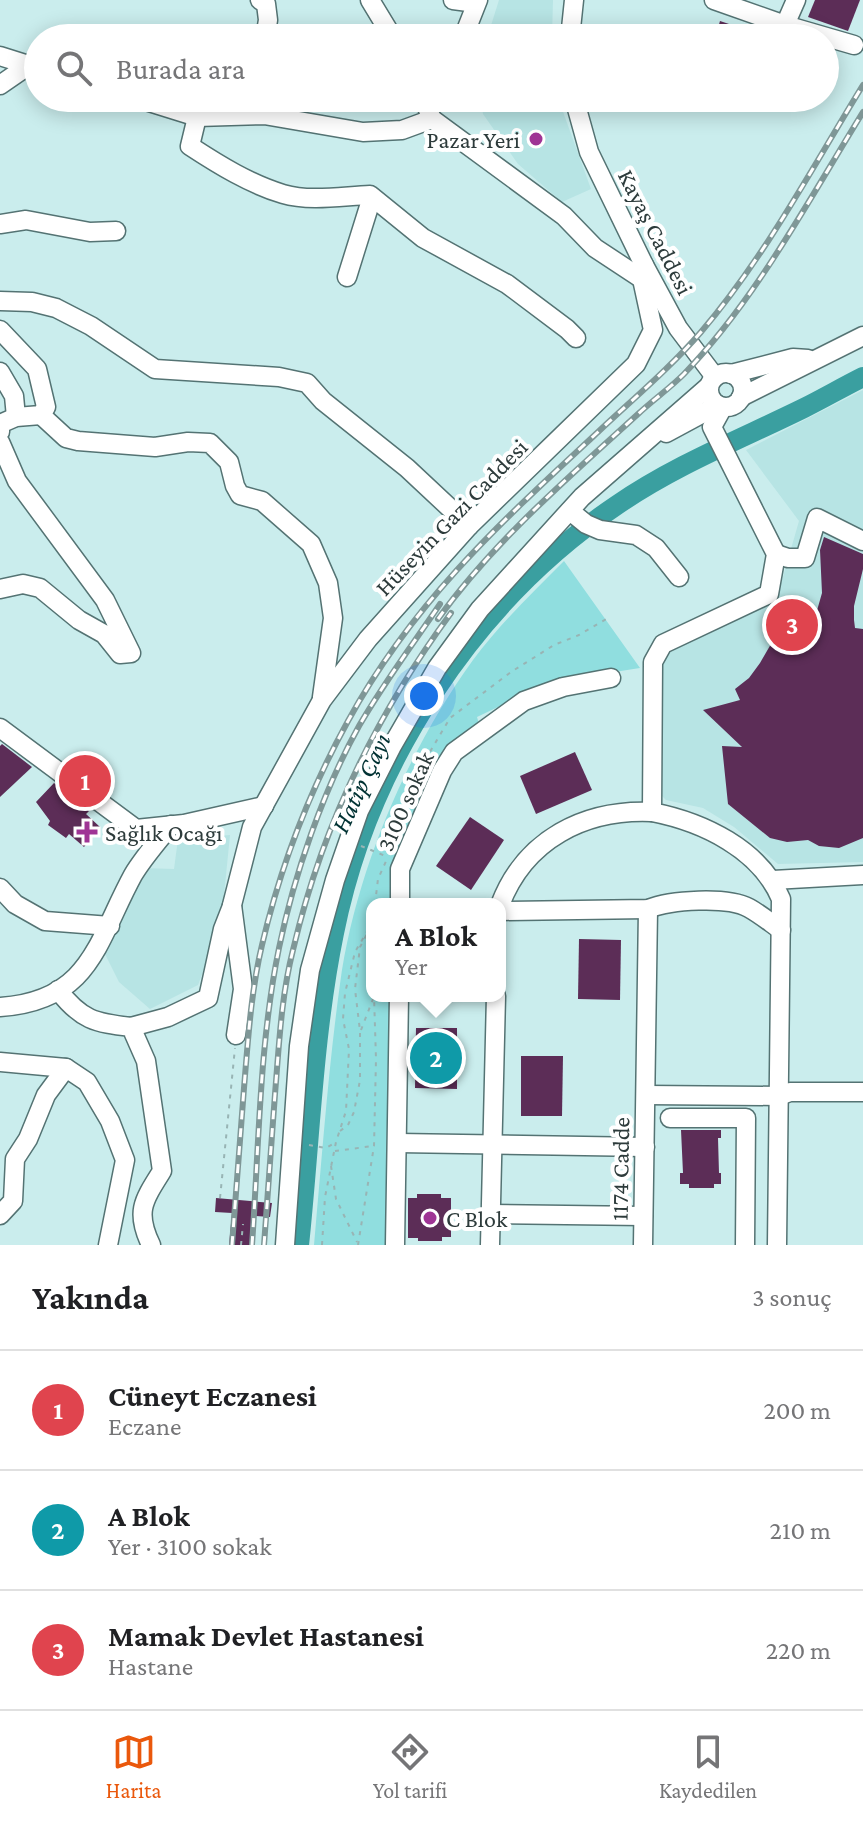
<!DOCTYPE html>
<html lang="tr">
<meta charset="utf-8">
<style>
body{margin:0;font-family:"Crimson Pro",serif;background:#f6f6f6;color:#202124}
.you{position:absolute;left:424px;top:696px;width:28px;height:28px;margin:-20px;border:6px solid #fff;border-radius:50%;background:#1a73e8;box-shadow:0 0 0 12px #1a73e833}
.badge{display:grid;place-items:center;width:52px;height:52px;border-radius:50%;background:#ea580c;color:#fff;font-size:26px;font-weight:700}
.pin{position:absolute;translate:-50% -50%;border:4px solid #fff;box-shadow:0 2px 8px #0006}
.popup{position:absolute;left:366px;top:898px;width:140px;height:104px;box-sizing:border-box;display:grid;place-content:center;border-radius:16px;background:#fff;filter:drop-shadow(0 2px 6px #0005);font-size:26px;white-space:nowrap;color:#757577}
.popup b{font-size:30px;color:#202124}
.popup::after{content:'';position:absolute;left:50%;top:100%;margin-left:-16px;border:16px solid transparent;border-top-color:#fff}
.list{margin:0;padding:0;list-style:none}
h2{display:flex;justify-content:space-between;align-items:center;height:104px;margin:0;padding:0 32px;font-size:34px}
h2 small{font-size:26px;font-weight:400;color:#757577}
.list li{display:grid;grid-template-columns:52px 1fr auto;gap:24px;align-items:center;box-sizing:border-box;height:120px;padding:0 32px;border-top:2px solid #e0e0e0}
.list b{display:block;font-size:30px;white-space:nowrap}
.list p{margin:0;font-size:26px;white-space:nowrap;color:#757577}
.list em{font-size:26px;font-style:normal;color:#757577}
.icon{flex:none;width:44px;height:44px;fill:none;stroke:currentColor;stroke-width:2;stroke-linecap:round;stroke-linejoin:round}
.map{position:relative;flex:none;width:863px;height:1245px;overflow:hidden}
.search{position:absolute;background:#fff;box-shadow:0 4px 20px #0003;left:24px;right:24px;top:24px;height:88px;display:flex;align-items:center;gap:20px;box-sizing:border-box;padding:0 28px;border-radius:44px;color:#757577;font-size:30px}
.sheet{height:464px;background:#fff}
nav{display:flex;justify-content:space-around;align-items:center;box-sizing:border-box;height:112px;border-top:2px solid #e0e0e0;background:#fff;font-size:22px;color:#757577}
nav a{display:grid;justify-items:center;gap:4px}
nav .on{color:#ea580c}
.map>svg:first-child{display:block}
.built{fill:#b7e4e4}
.green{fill:#90dedf}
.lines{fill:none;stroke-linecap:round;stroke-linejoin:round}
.river{stroke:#3a9fa0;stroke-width:20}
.building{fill:#5c2d57}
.minor-casing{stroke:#547373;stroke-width:21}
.path{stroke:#98b4b4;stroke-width:2;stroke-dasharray:4 6;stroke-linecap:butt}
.minor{stroke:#fff;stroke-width:18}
.rail-casing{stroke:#7f9797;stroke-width:6}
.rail{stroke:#fff;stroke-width:3;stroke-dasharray:9;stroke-linecap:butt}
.poi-dot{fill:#9f3495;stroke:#fff;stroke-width:3}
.labels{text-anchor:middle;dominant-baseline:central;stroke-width:8;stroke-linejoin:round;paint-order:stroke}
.poi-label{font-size:24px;fill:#2d3b3b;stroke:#fff;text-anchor:start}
.street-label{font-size:24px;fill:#2d3b3b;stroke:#fff}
.water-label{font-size:26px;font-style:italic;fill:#013233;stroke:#fff}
</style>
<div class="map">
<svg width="863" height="1245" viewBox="0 0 863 1245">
<rect width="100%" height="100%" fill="#caeded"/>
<g class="built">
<path d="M499,0H553L552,38H487Z"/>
<path d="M480,98H558L591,189L562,202L518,164L483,114Z"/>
<path d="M863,390V862L778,864L734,827L703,808L666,800L659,793V660L666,648L776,601L799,521L746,450Z"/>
<path d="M230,835L221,925L198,985L150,1009L119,982L105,954L143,868L174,869L178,839Z"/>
</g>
<path class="green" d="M564,561L640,668L550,682L477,717L479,724L449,749L396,904H372V996H395L389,1245H314C322,1158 328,1071 340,984C355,873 407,751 473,660C500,624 532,593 564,561Z"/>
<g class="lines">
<path class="river" d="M299,1245C310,1142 313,1035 334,933C368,763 473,602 617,505C675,465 741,439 804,408C824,398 843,387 863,377"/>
</g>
<g class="building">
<path d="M815,0H860L848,31L808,17Z"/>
<path d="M720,21L747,30L745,38H715Z"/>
<path d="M824,537L863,554V569L854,606V620L855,628L863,629V838L839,848L819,846L808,840L787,842L770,838L728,804L722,746L742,747L703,710L740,700L735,689L749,678L760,663L771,644L779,616L814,621L822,593L820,550Z"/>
<path d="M2,744L32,767L0,797V746Z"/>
<path d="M575,752L592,790L536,814L520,776Z"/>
<path d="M54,783L89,811L86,814L100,827L84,847L69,834L66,838L48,825L50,821L36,802Z"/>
<path d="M470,817L504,840L471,890L436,866Z"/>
<path d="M579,939L621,940L620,1000L578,999Z"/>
<path d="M416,1028H457V1089L415,1088Z"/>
<path d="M521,1056H563L562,1116H521Z"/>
<path d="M681,1130H721V1138H718L719,1173H721V1184H714V1188H689V1184H680V1173H683Z"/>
<path d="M417,1194H441V1198H451V1237H442V1241H418V1238H408V1198H417Z"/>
<path d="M216,1198L272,1203L270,1217L256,1216L254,1245H229L232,1213L215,1212Z"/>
</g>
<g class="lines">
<defs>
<g id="minor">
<path d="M260,0L266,4L268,20L265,38"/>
<path d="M370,0L393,38"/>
<path d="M453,0L476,3"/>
<path d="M714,0L785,25L796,0"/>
<path d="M785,25L854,45"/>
<path d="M463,38L478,0"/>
<path d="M570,38L574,0"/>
<path d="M0,56L38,68"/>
<path d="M0,85L29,65"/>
<path d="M136,98L197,117L264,115L363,132L402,130L432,119"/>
<path d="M423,98L432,119L564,216L595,248L642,279"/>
<path d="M574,98L589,152L644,265L678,328L715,377"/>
<path d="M197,117L190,146C219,165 250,184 283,194C310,202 343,196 370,195L423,238L507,284L567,329L576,338"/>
<path d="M0,224L26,220L90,232L116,231"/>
<path d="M347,277L372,197"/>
<path d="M0,301L32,302L56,308L91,326L155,369L279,377L307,383L323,401L407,468L469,526"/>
<path d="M0,330L37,369L46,407L41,415L16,417L0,424V432"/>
<path d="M0,372L14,396L16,417"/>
<circle cx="726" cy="390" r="17"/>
<path d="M731,374L793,358L808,359"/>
<path d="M741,397L863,336"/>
<path d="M723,407L712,427L776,554L769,594L663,644L653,662L652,812C703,822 760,849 781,899L777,1245"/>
<path d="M41,415L66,438L78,441L155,447L188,442L210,443L229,462L235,486L240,495L262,501L311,544L328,583L333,618L322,697"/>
<path d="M666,433L718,405"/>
<path d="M0,442L17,481L105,600L131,653L120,654L104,634L79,620L40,588L23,584L0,589"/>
<path d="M570,511L586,524L600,530L636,535L656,548L679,577"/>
<path d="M776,554L788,558H805L817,518L863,541"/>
<path d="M0,728L136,829L184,824L264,806"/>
<path d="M773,880L863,875"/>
<path d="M0,888L15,904L45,921L110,926"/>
<path d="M400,904V869L442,771L454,752L524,701L563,687L611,678"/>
<path d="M500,905C525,839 585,809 652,812"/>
<path d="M500,911L648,909C670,900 727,896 749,908C760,914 771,923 781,930"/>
<path d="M58,990C81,1020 95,1023 131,1027L146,1061L162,1171C143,1201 135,1212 151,1245"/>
<path d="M0,1007C91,1001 97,941 133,875C143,858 158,841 171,825"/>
<path d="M131,1027L168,1017L208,998L223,929L232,906"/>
<path d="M236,1035L243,989L232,905L252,827L322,700L368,639L469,526L636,364L653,330L642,279L644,265"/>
<path d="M0,1062L66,1068L87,1082L110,1121L125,1160L108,1245"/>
<path d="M646,1095L779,1096L790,1092H863"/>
<path d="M670,1118H746L745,1245"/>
<path d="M398,1143L645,1147"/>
<path d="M490,1214L643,1216"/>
<path d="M0,1215L13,1201L15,1159L28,1139L46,1095L66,1068"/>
<path d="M285,1245L299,1046L310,970L335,880L359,811L392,746L437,668L480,609L582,497L709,386"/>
<path d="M395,1245L399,996"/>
<path d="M490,1245L496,996"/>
<path d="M643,1245L648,909"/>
</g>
</defs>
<use href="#minor" class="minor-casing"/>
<g class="path">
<path d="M361,846L388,857"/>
<path d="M389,853L415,777L450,718L511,672L554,645L579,635L608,618"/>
<path d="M375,904L378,879L387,859"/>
<path d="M361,1030L373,999"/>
<path d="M340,1131L348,1125L354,1112L360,1080V1031L355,989L360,947L367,934"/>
<path d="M309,1145L326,1148L336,1142"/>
<path d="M335,1151L373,1146"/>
<path d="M331,1166L336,1199L357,1242"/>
<path d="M220,1198L235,1048"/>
<path d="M241,1245L243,1224"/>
<path d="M322,1245L325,1197L336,1142L346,1111L349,1049L343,1019L345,993L355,952L372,923"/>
<path d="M358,1245L374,1146L376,1059L374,996"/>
</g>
<use href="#minor" class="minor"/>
<defs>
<g id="rail">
<path d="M438,619C494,541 568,478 638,414C653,400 670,388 684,374C757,298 808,201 863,112"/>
<path d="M232,1245C236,1193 240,1140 244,1088C248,1040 251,991 262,945C280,868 310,790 348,721C413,602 501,522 598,432C633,399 670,368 701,332C765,257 812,168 863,85"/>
<path d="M252,1245C259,1147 259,1045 279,948C294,875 323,791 359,726C383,684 413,644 440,604"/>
<path d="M264,1245C268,1195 271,1144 275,1094C279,1046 281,997 293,950C322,826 376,715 451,613"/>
</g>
</defs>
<use href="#rail" class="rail-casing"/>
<use href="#rail" class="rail"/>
</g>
<g class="poi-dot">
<circle cx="536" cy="139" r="8"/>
<path d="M83 820h8v8h8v8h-8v8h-8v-8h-8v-8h8z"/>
<circle cx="430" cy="1218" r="8"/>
</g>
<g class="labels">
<g class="poi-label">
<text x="520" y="139" text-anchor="end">Pazar Yeri</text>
<text x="105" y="832">Sağlık Ocağı</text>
<text x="446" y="1218">C Blok</text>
</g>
<g class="street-label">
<text transform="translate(656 232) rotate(63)">Kayaş Caddesi</text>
<text transform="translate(451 517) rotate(-46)">Hüseyin Gazi Caddesi</text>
<text transform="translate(405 801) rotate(-66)">3100 sokak</text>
<text transform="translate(620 1169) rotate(-89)">1174 Cadde</text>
</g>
<g class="water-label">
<text transform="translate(361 783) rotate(-65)">Hatip Çayı</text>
</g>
</g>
</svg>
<div class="you"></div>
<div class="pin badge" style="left:85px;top:781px;background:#e0444e">1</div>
<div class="pin badge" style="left:436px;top:1058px;background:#0f9aa8">2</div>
<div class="popup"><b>A Blok</b>Yer</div>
<div class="pin badge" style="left:792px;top:625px;background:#e0444e">3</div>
<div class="search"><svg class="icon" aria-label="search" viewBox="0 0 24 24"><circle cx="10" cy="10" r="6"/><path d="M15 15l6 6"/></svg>Burada ara</div>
</div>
<section class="sheet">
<h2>Yakında<small>3 sonuç</small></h2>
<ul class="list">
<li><span class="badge" style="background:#e0444e">1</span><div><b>Cüneyt Eczanesi</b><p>Eczane</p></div><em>200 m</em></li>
<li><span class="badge" style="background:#0f9aa8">2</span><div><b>A Blok</b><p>Yer · 3100 sokak</p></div><em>210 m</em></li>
<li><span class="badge" style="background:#e0444e">3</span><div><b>Mamak Devlet Hastanesi</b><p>Hastane</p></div><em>220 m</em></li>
</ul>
</section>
<nav>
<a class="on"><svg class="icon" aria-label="map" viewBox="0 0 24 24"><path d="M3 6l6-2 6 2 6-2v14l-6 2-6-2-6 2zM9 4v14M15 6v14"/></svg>Harita</a>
<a><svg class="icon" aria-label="directions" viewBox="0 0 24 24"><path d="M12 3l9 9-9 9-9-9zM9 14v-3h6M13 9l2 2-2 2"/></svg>Yol tarifi</a>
<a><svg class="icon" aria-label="saved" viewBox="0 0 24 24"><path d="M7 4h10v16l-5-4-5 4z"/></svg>Kaydedilen</a>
</nav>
